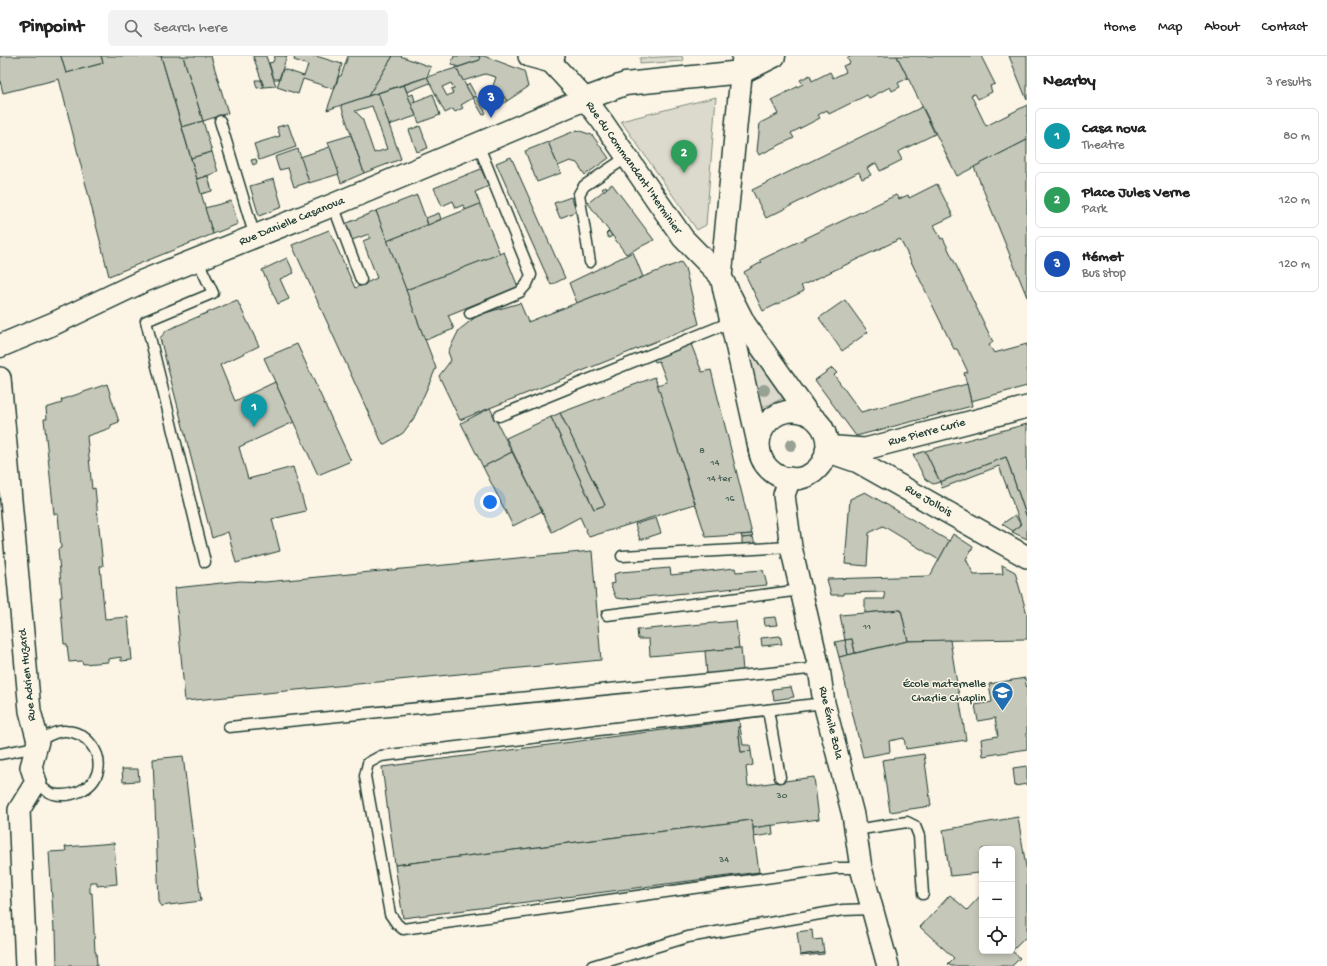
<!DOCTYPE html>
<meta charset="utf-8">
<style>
body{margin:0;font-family:"Gochi Hand",sans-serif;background:#f2f2f2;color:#222}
.controls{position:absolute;right:12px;bottom:12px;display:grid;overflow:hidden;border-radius:6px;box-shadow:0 2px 6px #0003}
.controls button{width:36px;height:36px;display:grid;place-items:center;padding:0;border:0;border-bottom:1px solid #e0e0e0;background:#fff;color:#222;font:20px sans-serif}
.you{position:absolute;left:490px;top:446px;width:14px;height:14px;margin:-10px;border:3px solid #fff;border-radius:50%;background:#1a73e8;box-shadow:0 0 0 6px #1a73e833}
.badge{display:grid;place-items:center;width:26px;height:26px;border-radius:50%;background:#1f6fb2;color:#fff;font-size:13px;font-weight:700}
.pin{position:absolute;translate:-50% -33px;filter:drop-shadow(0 1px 2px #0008)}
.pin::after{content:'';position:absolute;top:21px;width:14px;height:12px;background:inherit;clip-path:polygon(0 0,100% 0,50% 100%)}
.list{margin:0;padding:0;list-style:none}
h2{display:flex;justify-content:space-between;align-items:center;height:52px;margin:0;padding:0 16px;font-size:17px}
h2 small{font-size:13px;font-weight:400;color:#767676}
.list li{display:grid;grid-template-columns:26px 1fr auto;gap:12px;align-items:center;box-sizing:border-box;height:56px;margin:0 8px 8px;padding:0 8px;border:1px solid #e0e0e0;border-radius:6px}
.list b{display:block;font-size:15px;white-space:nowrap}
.list p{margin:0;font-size:13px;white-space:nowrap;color:#767676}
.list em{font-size:13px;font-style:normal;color:#767676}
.icon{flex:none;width:22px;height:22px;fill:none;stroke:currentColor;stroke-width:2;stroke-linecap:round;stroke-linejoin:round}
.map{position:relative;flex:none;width:1027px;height:910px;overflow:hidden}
header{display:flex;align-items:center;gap:24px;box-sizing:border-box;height:56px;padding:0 20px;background:#fff;border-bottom:1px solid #e0e0e0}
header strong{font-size:19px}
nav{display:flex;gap:22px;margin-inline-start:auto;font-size:14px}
.search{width:280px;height:36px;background:#f2f2f2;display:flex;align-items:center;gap:10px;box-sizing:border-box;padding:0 14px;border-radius:6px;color:#767676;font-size:15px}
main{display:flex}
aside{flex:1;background:#fff}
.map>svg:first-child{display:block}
.green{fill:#dcdacc;stroke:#7e8c80}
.building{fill:#c5c7b9;stroke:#1f3d34;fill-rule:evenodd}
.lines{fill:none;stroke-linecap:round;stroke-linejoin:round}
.lane-casing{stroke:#1f3d34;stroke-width:13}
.street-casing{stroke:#1f3d34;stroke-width:24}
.secondary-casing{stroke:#1f3d34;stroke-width:25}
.lane{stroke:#fcf5e5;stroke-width:10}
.street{stroke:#fcf5e5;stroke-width:21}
.secondary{stroke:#fcf5e5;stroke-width:22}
.tree{fill:#97a194}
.labels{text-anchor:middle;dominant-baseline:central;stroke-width:3;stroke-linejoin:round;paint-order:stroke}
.number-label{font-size:10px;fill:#486055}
.street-label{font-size:12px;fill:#1f3d34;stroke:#fcf5e5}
.poi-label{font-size:12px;fill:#1f3d34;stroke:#fcf5e5;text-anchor:end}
</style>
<header>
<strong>Pinpoint</strong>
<div class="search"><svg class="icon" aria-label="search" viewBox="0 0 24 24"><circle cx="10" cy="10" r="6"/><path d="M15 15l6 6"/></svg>Search here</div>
<nav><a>Home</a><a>Map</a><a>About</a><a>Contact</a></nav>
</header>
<main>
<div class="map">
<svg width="1027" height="910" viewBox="0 0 1027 910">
<rect width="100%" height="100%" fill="#fcf5e5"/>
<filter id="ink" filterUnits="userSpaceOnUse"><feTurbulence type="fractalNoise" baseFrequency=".025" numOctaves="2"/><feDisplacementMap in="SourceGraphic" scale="8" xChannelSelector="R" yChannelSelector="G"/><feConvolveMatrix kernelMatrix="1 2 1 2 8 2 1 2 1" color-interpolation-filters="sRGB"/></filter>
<g filter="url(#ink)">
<g class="green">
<path d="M682,0L683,5L640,8V2Z"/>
<path d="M716,41L706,169L697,174L621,65Z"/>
<path d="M745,285L786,341L755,355Z"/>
</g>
<g class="building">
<path d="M0,0H61L66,17L103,7L101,0H161L213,178L109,220L59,23L3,37L0,25Z"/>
<path d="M61,0H101L103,7L66,17Z"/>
<path d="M161,0H183L203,65L182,71Z"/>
<path d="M183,0H211L228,57L203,65Z"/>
<path d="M253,0H266L276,30L264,31Z"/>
<path d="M275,0H287L279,23H274L269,7L273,6Z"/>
<path d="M295,0H316L342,8L334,33L303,23L298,38L277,31L283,13L304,20L308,9L294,4Z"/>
<path d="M348,0H393L368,40L327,54L339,20H341Z"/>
<path d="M393,0H400L431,11L427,21L368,40Z"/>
<path d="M454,0H479L480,4L458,11L451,8Z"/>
<path d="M479,0H484L524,15L528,31L507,45L498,32L493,30L496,21L485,18L463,25L456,12L480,4Z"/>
<path d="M852,0H897L908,22L898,27L900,31L892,35L890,31L869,42L867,39L829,58L827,54L818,59L820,62L791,77L794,82L759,99L757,95L760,67L778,58L771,44L803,28L800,24L810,19L812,25L830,16L833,22L846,16L843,10L850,7L847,2Z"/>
<path d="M897,0H981L995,28L990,30L992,36L978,43L975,38L971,39L986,70L1027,49V84L957,120Z"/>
<path d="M1009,0H1027V44Z"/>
<path d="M456,12L473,42L461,49L463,52L455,56L453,53L445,57L427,21ZM451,27L454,33L451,34L453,37L447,40L442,31Z"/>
<path d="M427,21L430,27L407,36L404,29Z"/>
<path d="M255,24H261L264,31L257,32Z"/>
<path d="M469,27L476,40L473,42L466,30Z"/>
<path d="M404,29L416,60L389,69L378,37Z"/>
<path d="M495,31L498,32L507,45L499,51L488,36Z"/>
<path d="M378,37L401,103L364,117L341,49ZM372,50L387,93L374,97L362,62L355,55Z"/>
<path d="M413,38L415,45L411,47L408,40Z"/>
<path d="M433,38L440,59L419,67L411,47Z"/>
<path d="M476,40L486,57L483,59L473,42Z"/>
<path d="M922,51L935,78L898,96L902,104L880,115L876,107L867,112L871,119L862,123L859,116L766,162L752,134Z"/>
<path d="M203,65L212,96L191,102L182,71Z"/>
<path d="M288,68L296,91L259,104L254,88L280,80L277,71Z"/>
<path d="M420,70L428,92L417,96L409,74Z"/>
<path d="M577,74L592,79L609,102L585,119L577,107L570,105L558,110L548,86Z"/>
<path d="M351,79L364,117L341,127L328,86Z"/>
<path d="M1027,84V241L974,111Z"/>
<path d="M548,86L561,117L537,126L525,95Z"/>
<path d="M330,91L339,118L309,127L300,101Z"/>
<path d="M298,93L309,126L294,131L288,112L279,114L275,101Z"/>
<path d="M212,96L218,116L197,123L191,102Z"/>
<path d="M511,101L565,222L551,229L496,107Z"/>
<path d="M256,103L257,107L253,109L251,104Z"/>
<path d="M481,113L489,130L475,136L480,148L466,154L463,149L456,152L453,145L442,150L434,132Z"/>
<path d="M208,120L212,135L201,138L197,123Z"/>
<path d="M274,123L282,151L259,160L250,130Z"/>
<path d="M612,128L654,184L626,198L588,147Z"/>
<path d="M937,128L953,160L934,169L941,183L943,182L993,286L989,289L994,297L1027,288V330L971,345L964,317L968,316L957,293H954L900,183L801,230L804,235L763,255L744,216L762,206L760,204L896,139L899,143L908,139L909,142Z"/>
<path d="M606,130L607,132L604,135L602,133Z"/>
<path d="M417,139L428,169L387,185L376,155Z"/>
<path d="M571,141L577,155L560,162L554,147Z"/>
<path d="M231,145L238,168L213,178L205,152Z"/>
<path d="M480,148L500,198L406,234L387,185Z"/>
<path d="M376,155L436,312L414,362L403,377L383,389L292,189L329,174L355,232L377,222L363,185L370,182L369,178L352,184L345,168Z"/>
<path d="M439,157L441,163L428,169L426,162Z"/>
<path d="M609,175L612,180L609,182L606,178Z"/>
<path d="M504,196L518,231L448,259L454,273L425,284L406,234Z"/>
<path d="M633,196L643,221L577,247L569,227Z"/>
<path d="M287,202L294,217L280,223L289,243L278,248L262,214Z"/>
<path d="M681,206L685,212L699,268L460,364L439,320L451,304L448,296L459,274L478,259L520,247L528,266Z"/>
<path d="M237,244L259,290L220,309L235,345L275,326L294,366L239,391L248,423L293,411L306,455L272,463L280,495L236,507L228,476L212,482L160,282L167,274Z"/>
<path d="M845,244L868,276L842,295L819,262Z"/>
<path d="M297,288L351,405L318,419L264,302Z"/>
<path d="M691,288L702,316L711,314L752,478L706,481L657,329L667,326L659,305L655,306L653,302Z"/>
<path d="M832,312L837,317L834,319L861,356L967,328L972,350L856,380L815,324Z"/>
<path d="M655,321L695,448L589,481L580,461L552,476L506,382L551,361L594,453L605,449L560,357Z"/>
<path d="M107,328L119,366L111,369V372L87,380L92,433L95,432L103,510H100L105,563L128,561L132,604L121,605V601L108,603V606L83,608L82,605L69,606L67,588H64L60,541H62L58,493L61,492L58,458H54L44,363H47L46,352L62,347L61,344Z"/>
<path d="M490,352L512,396L483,411L461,367Z"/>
<path d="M560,357L605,449L594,453L551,361Z"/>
<path d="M1027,368V462L1006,401L940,426L925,395Z"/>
<path d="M925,395L940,426L933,428L925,423L913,399Z"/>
<path d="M512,396L542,455L513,470L483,411Z"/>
<path d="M1006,401L1027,462V483L1012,476L1021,469L999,410L942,432L940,426Z"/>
<path d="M865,436L949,485L939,504L883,470L869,477L867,510L845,508L850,443Z"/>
<path d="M1015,459L1021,469L1013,475L1002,468Z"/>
<path d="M656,462L661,477L640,484L635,468Z"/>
<path d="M752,478L753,481L742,482L741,479Z"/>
<path d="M953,478L973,491L966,503L974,519L1003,518L1002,509L1015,516L1027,558V583L908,585L901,554L865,557V543H885L884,536L843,537L844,539H831L827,523L930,520Z"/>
<path d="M753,481L755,488L742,489V482Z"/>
<path d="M592,495L601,604L185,645L175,532L240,525L265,526Z"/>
<path d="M670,512L671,519L735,512L736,516L763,514L767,529L624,543L616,542L610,528L615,527L614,518L621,516Z"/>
<path d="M901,554L908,585L855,597L852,583L845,584L840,559Z"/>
<path d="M775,561L777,569L765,570L764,562Z"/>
<path d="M736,565L739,592L650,600L649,583H638L637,574Z"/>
<path d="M780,580L782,588L762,590L761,582Z"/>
<path d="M852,583L855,597L848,599L845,584Z"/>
<path d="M845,584L848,599L839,601L835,586Z"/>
<path d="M950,584L966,684L906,693L904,682L889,685L890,696L863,701L839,601L908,585Z"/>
<path d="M739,592H741L743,615L707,619L705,595Z"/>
<path d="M1025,622L1027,634V693L983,700L981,683L998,680L995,662L978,665L975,649L992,646L989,628Z"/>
<path d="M791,631L794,641L774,644L772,633Z"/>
<path d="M739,664L740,671H738L741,696L751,695L753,709L746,711L748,730L814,721L819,763L753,772L752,764L395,809L382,711Z"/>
<path d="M738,671H740L743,689H750L751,695L741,696Z"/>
<path d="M924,698L931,750L890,756L882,704Z"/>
<path d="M183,700L201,845L161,850L159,845L153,703Z"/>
<path d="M1027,710V728L1015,730L1013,712Z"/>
<path d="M122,713H138L139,725L123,726Z"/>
<path d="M1018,761L1027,817V880L1012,895L1020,902L1012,910H951L948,908L954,902L920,871L950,839L967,854L982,838V895H1012V793H982V835L979,817L950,820L943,774Z"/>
<path d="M752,764L759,816L403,862L395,809Z"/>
<path d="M772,769L773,778L754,781L753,772Z"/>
<path d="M114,787L117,828L97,830V826H90V837H92L95,896H96L97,910H57L56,874H54L49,796L66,795L65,791Z"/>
<path d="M812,874L813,884L822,883L824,896L800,899L797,876Z"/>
<path d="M824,896V898L800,900V899Z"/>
</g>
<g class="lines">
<defs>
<g id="lane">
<path d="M220,65L255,181"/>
<path d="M333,149L361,224"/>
<path d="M198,205L213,237L146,265L205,506"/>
<path d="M590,206L579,138L584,130L627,101"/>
<path d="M470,257L520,236L527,228L531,219L478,88"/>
<path d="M499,360L731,266"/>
<path d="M622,500L791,491"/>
<path d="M607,559L801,534"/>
<path d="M824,647L381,700L368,707L365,720L390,858L397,868L403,873L836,812H861"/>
<path d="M768,654L780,721"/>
<path d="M229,671L819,612"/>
<path d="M0,698L36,691"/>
<path d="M36,726C41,731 46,736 53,738C70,742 93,734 98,715C102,696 86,676 66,675C56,674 46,681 38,685"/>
<path d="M855,774L907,766L915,770L919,780L923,838"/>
<path d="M592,910L688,881L843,854L873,853"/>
</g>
<g id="street">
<path d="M529,0L551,6L554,0"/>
<path d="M549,0L551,6L585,43L602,65L683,182L721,221L745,268L809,359"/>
<path d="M743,0L721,221L760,396"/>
<path d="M0,322L30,655L38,685L31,711L36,726L19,754L26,910"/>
<circle cx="793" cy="389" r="34"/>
<path d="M837,391L865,393L1027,351"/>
<path d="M826,395L858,406L1027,501"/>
<path d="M790,422L784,439L791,491L819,612L824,647L853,759L861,812L888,910"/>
</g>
<path id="secondary" d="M0,290L55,267L141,226L333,149L585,43L625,28L742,16L774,0"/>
</defs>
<use href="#lane" class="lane-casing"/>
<use href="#street" class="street-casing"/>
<use href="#secondary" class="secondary-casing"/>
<use href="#lane" class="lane"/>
<use href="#street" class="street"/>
<use href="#secondary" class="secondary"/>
</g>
<g class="tree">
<circle cx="764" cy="334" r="6"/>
<circle cx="791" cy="389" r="6"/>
</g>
</g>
<defs>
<symbol id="school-pin" viewBox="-11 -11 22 30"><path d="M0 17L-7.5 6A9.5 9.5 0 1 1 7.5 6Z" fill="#1f6fb2" stroke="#fcf5e5"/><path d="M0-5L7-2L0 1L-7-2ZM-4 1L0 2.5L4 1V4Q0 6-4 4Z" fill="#fff"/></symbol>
</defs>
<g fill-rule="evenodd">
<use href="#school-pin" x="990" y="624" width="25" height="34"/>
</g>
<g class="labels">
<g class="number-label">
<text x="702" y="395">8</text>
<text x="715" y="407">14</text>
<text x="719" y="423">14 ter</text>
<text x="730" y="443">16</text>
<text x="867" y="571">11</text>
<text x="782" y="740">30</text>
<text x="724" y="804">34</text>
</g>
<g class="street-label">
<text transform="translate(633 112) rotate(55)">Rue du Commandant l'Herminier</text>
<text transform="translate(292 166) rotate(-22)">Rue Danielle Casanova</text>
<text transform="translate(927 377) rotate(-15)">Rue Pierre Curie</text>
<text transform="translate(928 445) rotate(30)">Rue Jollois</text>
<text transform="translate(28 619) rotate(-96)">Rue Adrien Huzard</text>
<text transform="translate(830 667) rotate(77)">Rue Émile Zola</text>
</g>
<g class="poi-label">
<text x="986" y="629">École maternelle<tspan x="986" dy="14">Charlie Chaplin</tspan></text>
</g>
</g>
</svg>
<div class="controls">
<button>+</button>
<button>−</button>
<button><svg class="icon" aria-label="locate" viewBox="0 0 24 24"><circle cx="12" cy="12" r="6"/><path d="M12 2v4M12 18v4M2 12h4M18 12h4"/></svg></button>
</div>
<div class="you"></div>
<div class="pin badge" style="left:254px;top:371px;background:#0f9aa8">1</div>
<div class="pin badge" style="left:684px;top:117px;background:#2e9e5b">2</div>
<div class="pin badge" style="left:491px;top:62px;background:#1a4fb4">3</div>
</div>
<aside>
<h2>Nearby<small>3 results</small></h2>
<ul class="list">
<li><span class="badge" style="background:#0f9aa8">1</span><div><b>Casa nova</b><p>Theatre</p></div><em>80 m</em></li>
<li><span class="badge" style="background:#2e9e5b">2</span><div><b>Place Jules Verne</b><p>Park</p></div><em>120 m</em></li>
<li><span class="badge" style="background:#1a4fb4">3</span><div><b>Hémet</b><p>Bus stop</p></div><em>120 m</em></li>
</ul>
</aside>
</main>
